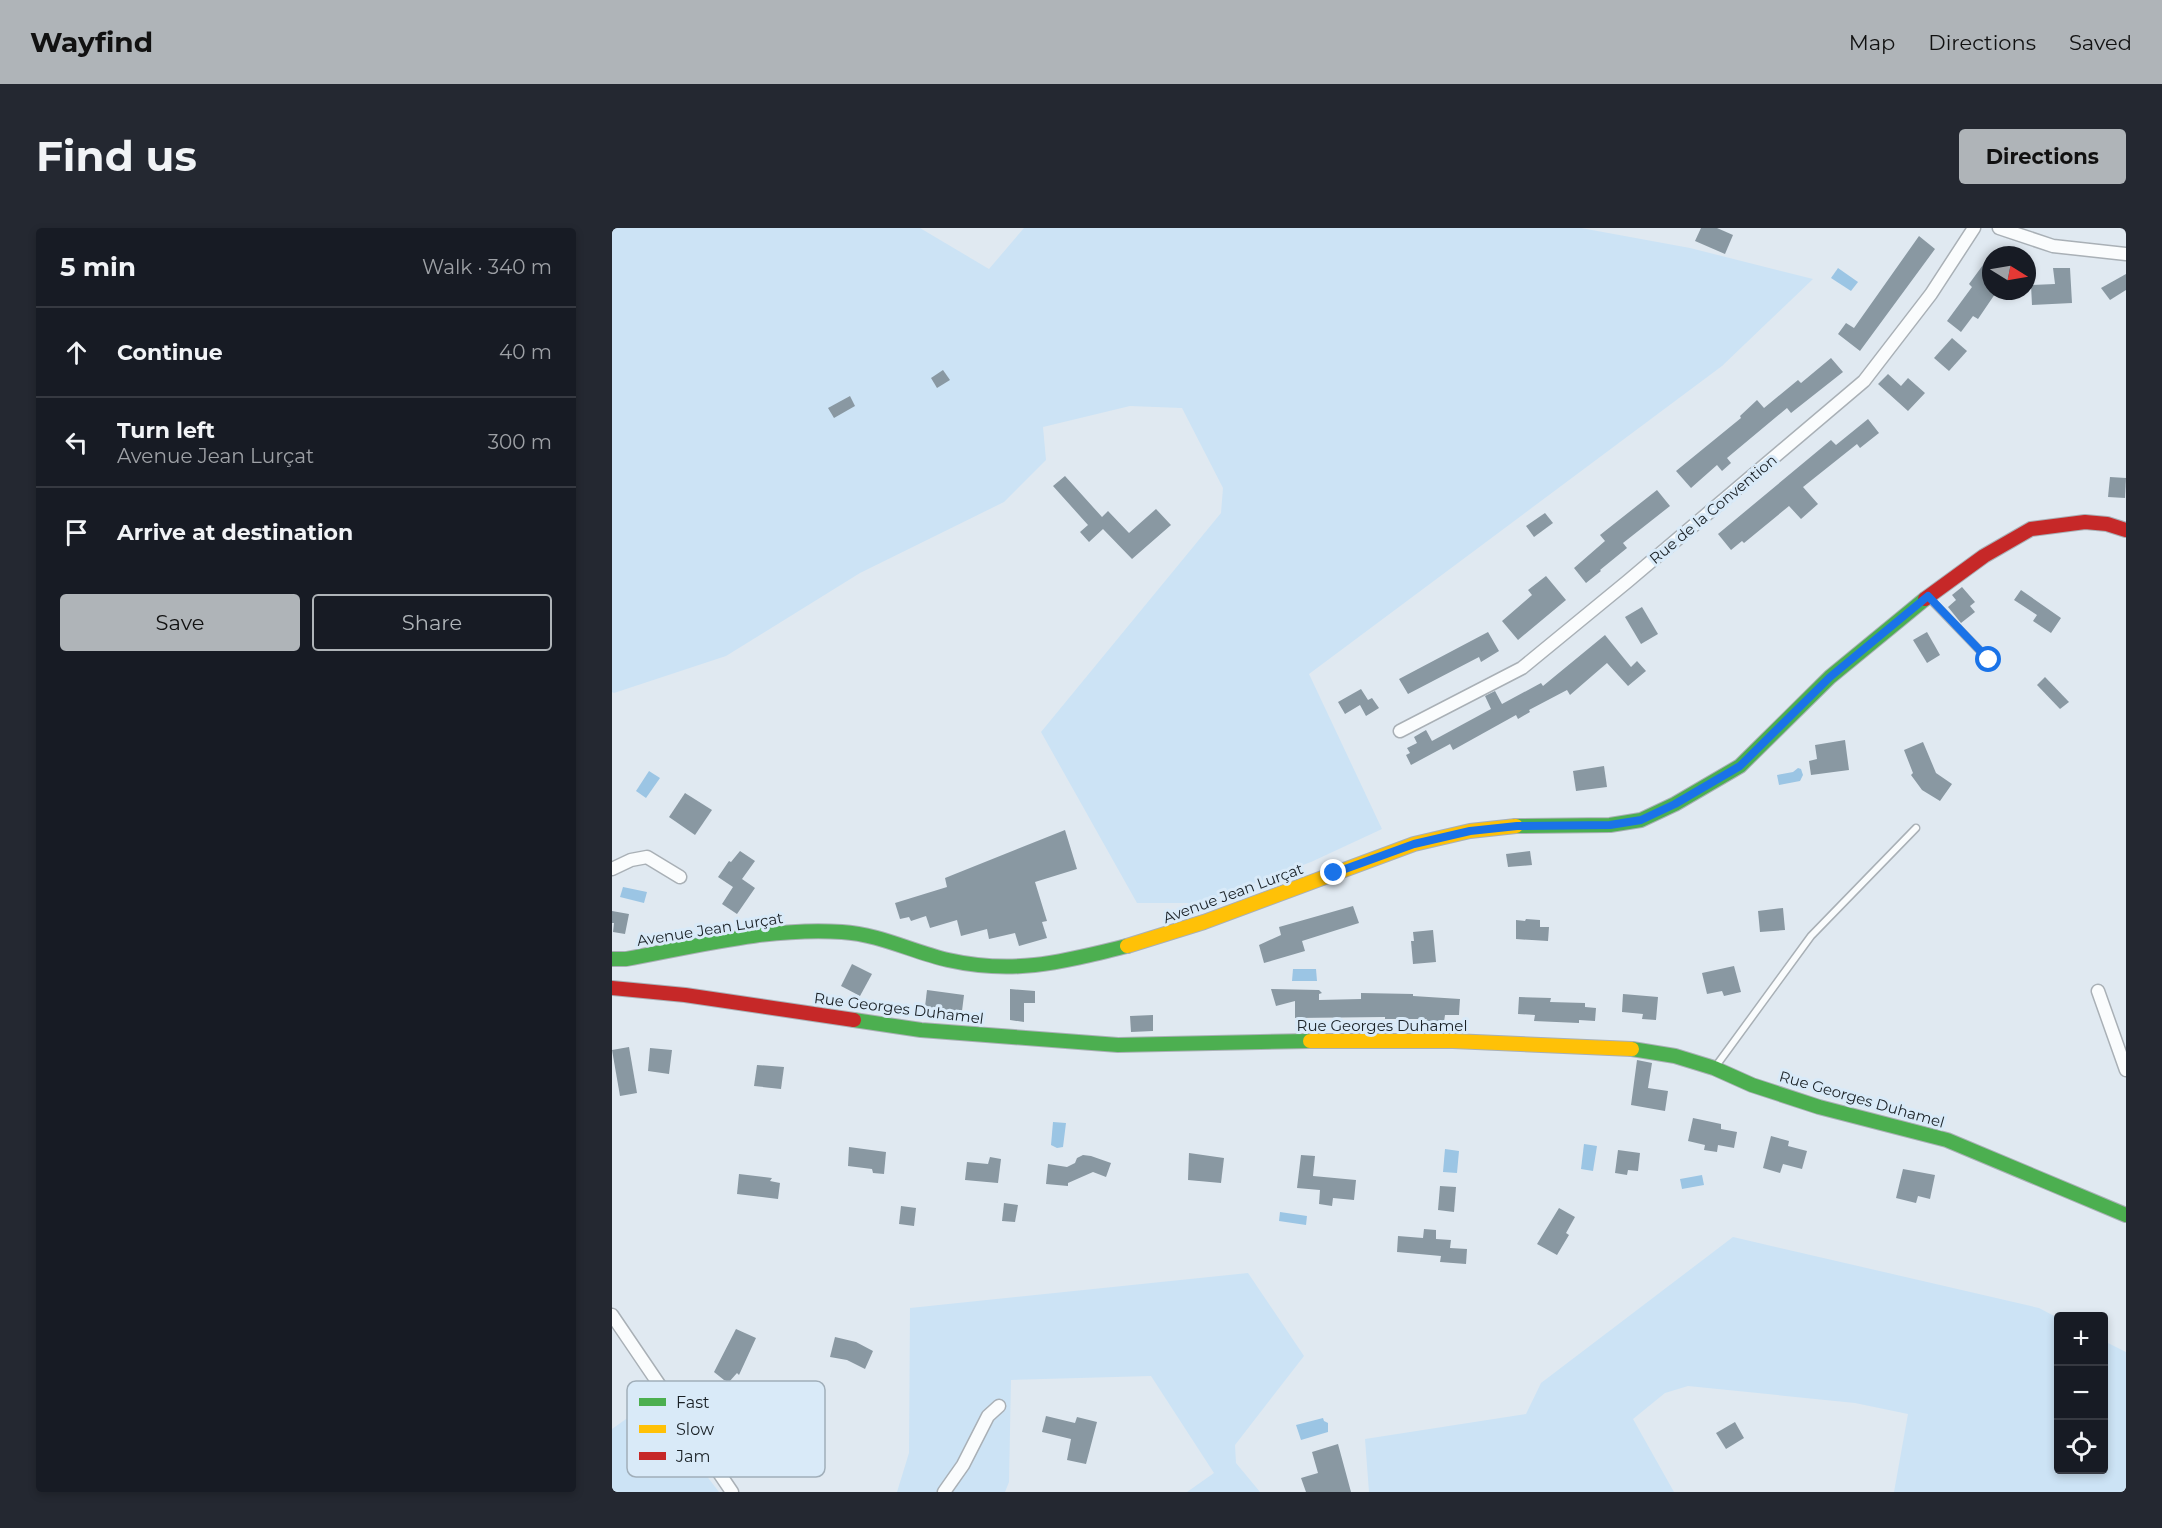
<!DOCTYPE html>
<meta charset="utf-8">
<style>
body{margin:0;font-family:Montserrat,sans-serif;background:#242831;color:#f1f3f6}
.controls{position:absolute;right:18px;bottom:18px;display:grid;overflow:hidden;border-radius:6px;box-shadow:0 3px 9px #0003}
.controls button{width:54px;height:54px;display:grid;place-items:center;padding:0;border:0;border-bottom:2px solid #363941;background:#171b24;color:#f1f3f6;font:30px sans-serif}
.compass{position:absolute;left:1370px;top:18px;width:54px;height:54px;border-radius:50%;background:#171b24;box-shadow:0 3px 9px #0003;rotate:101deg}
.stop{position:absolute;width:18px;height:18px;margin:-14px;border:4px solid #1a73e8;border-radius:50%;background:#fff}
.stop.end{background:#1a73e8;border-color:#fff;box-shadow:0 2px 6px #0008}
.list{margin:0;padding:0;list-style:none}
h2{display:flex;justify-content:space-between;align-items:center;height:78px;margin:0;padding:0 24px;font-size:26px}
h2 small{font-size:20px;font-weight:400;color:#9ea1a6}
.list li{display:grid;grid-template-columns:39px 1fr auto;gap:18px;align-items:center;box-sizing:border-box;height:90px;padding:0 24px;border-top:2px solid #363941}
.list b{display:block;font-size:22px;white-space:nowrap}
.list p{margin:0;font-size:20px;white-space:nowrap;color:#9ea1a6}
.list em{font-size:20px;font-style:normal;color:#9ea1a6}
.actions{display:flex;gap:12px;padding:18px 24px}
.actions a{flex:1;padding:14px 0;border:2px solid #afb4b8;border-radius:6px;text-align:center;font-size:21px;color:#afb4b8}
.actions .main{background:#afb4b8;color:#111}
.icon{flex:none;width:33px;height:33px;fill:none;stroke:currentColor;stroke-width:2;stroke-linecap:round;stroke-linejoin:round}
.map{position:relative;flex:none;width:1514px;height:1264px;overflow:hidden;border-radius:6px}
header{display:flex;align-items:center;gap:36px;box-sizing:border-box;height:84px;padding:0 30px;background:#afb4b8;color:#111}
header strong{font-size:28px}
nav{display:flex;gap:33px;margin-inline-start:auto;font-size:21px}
.intro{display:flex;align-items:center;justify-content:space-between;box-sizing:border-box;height:144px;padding:0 36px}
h1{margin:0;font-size:42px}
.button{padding:15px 27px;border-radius:6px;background:#afb4b8;color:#111;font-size:21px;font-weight:700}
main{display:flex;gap:36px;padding:0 36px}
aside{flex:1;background:#171b24;border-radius:6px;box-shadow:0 3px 9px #0003}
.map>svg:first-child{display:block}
.green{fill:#cce3f5}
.water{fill:#9bc5e4}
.building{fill:#8998a2}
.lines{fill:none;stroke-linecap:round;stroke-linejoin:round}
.lane-casing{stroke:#a9b0b6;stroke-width:9}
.street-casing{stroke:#a9b0b6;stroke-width:15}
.fast-casing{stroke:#a9b0b6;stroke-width:16}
.slow-casing{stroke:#a9b0b6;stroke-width:16}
.jam-casing{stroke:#a9b0b6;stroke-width:16}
.lane{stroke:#fafcfd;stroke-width:6}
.street{stroke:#fafcfd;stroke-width:12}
.fast{stroke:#4caf50;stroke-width:14}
.slow{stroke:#ffc107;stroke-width:14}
.jam{stroke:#c62828;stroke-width:14}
.route{stroke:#1a73e8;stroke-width:8}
.labels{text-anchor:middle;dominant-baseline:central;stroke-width:6;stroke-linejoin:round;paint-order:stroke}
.street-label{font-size:15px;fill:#1a2126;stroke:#d9eaf8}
.key{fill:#d9eaf8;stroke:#a0aeb9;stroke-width:1.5}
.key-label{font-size:16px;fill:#1a2126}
</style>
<header>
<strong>Wayfind</strong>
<nav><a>Map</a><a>Directions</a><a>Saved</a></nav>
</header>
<div class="intro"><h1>Find us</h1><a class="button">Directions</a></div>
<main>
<aside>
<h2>5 min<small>Walk · 340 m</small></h2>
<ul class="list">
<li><svg class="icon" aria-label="ahead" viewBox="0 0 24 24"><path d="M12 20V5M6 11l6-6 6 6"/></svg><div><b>Continue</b></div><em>40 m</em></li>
<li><svg class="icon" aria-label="left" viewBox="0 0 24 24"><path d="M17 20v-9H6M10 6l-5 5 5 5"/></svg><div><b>Turn left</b><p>Avenue Jean Lurçat</p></div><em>300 m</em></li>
<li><svg class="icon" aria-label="arrive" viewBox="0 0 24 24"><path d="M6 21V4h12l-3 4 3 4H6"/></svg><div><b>Arrive at destination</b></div></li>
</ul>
<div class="actions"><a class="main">Save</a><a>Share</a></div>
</aside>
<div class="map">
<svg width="1514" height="1264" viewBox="0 0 1514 1264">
<rect width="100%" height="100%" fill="#e0e9f1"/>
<g class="green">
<path d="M0,0H308L377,41L412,0H969L1078,20L1201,51L1110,138L697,446L770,601L699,634L591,675H525L429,504L609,285L611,260L570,180L518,178L431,199L434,232L392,274L248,345L114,428L2,465L0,464Z"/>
<path d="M1121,1009L1427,1080L1446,1090V1242H1492V1113L1514,1124V1264H1282L1296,1186L1243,1175L1076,1158L1053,1165L1021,1191L1062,1264H757L753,1211L914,1186L929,1155Z"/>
<path d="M636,1045L692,1128L623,1217L624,1235L648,1264H575L602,1245L539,1148L399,1152L397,1254L393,1264H285L297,1225L298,1080Z"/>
<path d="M38,1174L107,1264H0V1201Z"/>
</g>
<g class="water">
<path d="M1226,40L1246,54L1239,63L1219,50Z"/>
<path d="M1186,540L1189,541L1191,547L1188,553L1167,557L1165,547L1181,544Z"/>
<path d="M37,543L48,550L34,570L24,563Z"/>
<path d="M11,659L35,664L32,675L8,669Z"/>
<path d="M681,741H704L705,753H680Z"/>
<path d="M441,894L454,895L451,919L445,920L439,917Z"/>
<path d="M972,916L985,918L981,943L969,941Z"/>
<path d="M833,921L847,923L845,945L831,944Z"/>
<path d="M1090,947L1092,957L1070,961L1068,951Z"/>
<path d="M668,984L695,988L694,997L667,993Z"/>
<path d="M711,1190L712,1193L716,1195V1204L689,1212L684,1197Z"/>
</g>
<g class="building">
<path d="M1089,0H1105L1121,7L1113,26L1083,13Z"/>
<path d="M1307,8L1323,21L1248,123L1226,106L1234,95L1242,100Z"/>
<path d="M1379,26V63H1385L1366,91L1361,88L1349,104L1335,93L1360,59L1357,56Z"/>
<path d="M1441,40H1458L1460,75L1420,77L1419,57L1443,56Z"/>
<path d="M1514,46V62L1498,72L1489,60Z"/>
<path d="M1340,110L1355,123L1337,143L1322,130Z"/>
<path d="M1219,130L1231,144L1179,185L1175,180L1115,230L1119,235L1110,243L1105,237L1079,260L1064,243L1129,190L1128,188L1145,172L1152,180L1186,152L1189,155Z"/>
<path d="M331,142L338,152L325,160L319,150Z"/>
<path d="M1276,146L1289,158L1296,150L1313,165L1296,183L1266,156Z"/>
<path d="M238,168L243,178L222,190L216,180Z"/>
<path d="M1256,191L1267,205L1248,220L1245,216L1191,259L1206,276L1189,291L1177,278L1132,315L1130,313L1119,322L1106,306L1219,212L1224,217Z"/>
<path d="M453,248L490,289L496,283L517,305L544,281L559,297L520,331L491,301L477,314L468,304L476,297L441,258Z"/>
<path d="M1498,249L1514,250L1513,270L1496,269Z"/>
<path d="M1045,262L1058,278L1011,315L1015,320L988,342L989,343L974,355L962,340L993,313L988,307Z"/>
<path d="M933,285L941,295L922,309L914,298Z"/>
<path d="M934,348L954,372L906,412L890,393L920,367L916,362Z"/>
<path d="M1350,359L1363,374L1358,378L1363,384L1349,395L1336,379L1344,372L1340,367Z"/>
<path d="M1409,362L1449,390L1439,405L1421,393L1425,387L1402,372Z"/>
<path d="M1030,379L1046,406L1029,416L1013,389Z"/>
<path d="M876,404L887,423L869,434L867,429L796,466L787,451Z"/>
<path d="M1315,404L1328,427L1315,435L1301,412Z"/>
<path d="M993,407L1019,439L1025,433L1034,443L1016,458L995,435L958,467L955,462L917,482L918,484L906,491L904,487L841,522L838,516L799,537L794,527L798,525L795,520L805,515L802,509L814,502L820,513L879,481L873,468L883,463L890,476L929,455L931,458Z"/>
<path d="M1433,449L1457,474L1448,481L1425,457Z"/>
<path d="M749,461L756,472L760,470L767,480L754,488L748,477L733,486L726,474Z"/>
<path d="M1233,512L1237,542L1199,547L1197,533L1205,531L1203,517Z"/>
<path d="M1311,514L1324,545L1340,556L1328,573L1310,562L1299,547L1301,545L1292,522Z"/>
<path d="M992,538L995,559L964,563L961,543Z"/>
<path d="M73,565L100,582L83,607L57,589Z"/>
<path d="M453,602L465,641L423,654L435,693L430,694L435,710L407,718L403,705L377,711L375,701L349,708L345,692L318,700L314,688L299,693L297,689L288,691L283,675L335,659L333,650Z"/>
<path d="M128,623L143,633L130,651L143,660L125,686L110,676L121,659L106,649L117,633L119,634Z"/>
<path d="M918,623L920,637L896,639L894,626Z"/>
<path d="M741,678L747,695L690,713L693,723L652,735L647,717L669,707L667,699Z"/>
<path d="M1171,680L1173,702L1148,704L1146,683Z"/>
<path d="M0,683L17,686L13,706L1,704L2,695H0Z"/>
<path d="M914,691L928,692V699H937L936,713L904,711V692L913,693Z"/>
<path d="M821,702L824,734L801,736L799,713H802L801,704Z"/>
<path d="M240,736L260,746L248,768L229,758Z"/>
<path d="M1122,738L1129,764L1112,768L1110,763L1095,766L1090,745Z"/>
<path d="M398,761L423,763V775H412V794L398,792Z"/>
<path d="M659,761L707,762L710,765L707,766V772L749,771V765L801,766V768L848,771L847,787H833L832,794L814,793L815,791H773V789L683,790V773L664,778Z"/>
<path d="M315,762L352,767L349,791L312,787Z"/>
<path d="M1011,766L1046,769L1044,792L1030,791L1031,786L1010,784Z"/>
<path d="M907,769L939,770L938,774L973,775V779L984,780L983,793L967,792V795L922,793L923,787L906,786Z"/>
<path d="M541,787V803L519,804L518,788Z"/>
<path d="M17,819L25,865L8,868L0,822Z"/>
<path d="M38,820L60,822L57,846L36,843Z"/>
<path d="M1025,832L1040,835L1036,860L1056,863L1053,883L1019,877Z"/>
<path d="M145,837L172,839L169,861L142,858Z"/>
<path d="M1081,890L1109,896V901L1125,904L1122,920L1106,917L1105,924L1092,922L1093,917L1076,913Z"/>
<path d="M1159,908L1177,913L1176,918L1195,923L1190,941L1171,936L1168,945L1151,940Z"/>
<path d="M237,919L274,924L272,946L261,945L260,941L236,938Z"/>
<path d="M1006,922L1028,925L1026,943L1016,942L1015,947L1003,945Z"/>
<path d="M577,925L612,930L609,955L576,952Z"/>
<path d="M471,927L479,928L499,935L494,949L481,944L456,955V958L434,956L436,936L455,939L463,935L465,930Z"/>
<path d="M689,927L703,928L701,948L744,952L742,972L721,970L720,978L707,976L708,962L685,960Z"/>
<path d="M378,929L389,931L386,955L353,952L355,934L376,936Z"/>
<path d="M1291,941L1323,947L1318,971L1306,968L1304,975L1284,970Z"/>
<path d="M127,946L160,950L158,953L168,955L166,971L125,966Z"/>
<path d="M828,958L844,959L842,984L826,982Z"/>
<path d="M392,975L406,977L403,994L390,993Z"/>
<path d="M289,978L304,980L302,998L287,996Z"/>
<path d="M947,980L963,989L954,1005L957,1007L945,1027L925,1016Z"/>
<path d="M812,1001L824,1002V1011L839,1012L838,1020L855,1021L854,1036L828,1034L829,1028L785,1024L786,1008L811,1010Z"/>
<path d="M124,1101L144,1110L127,1147L125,1145L117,1154L112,1152L102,1144Z"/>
<path d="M223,1109L244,1114L261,1123L253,1141L235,1132L218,1129Z"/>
<path d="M434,1188L463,1195L465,1189L485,1194L474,1236L455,1232L459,1211L430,1204Z"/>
<path d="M1123,1194L1132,1210L1114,1221L1104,1205Z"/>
<path d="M726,1216L739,1264H694L689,1250L706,1245L700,1224Z"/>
</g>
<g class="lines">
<defs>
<g id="lane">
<path d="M1317,370L1377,432"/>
<path d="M1104,838L1199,708L1304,600"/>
</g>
<g id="street">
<path d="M1387,0L1441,18L1514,26"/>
<path d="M788,503L910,440L1016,353L1252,153L1319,66L1362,0"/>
<path d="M0,641L19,632L35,629L68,649"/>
<path d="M1486,763L1514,842"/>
<path d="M0,1087L120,1264"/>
<path d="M332,1264L351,1237L376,1188L387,1178"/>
</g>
<g id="fast">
<path d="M904,598L998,597L1029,592L1063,576L1128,538L1218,449L1313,371"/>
<path d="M0,731H14C85,718 158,699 230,704C267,706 301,724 336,732C403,747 450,734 515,718"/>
<path d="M242,792L309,802L506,817L698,813"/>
<path d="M1020,821L1063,828L1102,840L1140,857L1207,879L1335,912L1514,987"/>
</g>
<g id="slow">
<path d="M515,718L592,694L802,616L858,603L904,598"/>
<path d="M698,813H841L1020,821"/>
</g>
<g id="jam">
<path d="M1313,371L1372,328L1419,301L1473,294L1495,296L1514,302"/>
<path d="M0,760L73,767L242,792"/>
</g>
</defs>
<use href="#lane" class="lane-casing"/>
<use href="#street" class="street-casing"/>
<use href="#fast" class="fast-casing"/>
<use href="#slow" class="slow-casing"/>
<use href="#jam" class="jam-casing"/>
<use href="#lane" class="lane"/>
<use href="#street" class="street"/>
<use href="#fast" class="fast"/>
<use href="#slow" class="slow"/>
<use href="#jam" class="jam"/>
</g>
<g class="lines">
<path class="route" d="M722,645L802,616L858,603L905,598L998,597L1029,592L1063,576L1128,538L1218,449L1316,368L1377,432"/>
</g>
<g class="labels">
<g class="street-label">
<text transform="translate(1101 281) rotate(-40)">Rue de la Convention</text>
<text transform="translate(621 665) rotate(-20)">Avenue Jean Lurçat</text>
<text transform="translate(98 701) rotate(-9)">Avenue Jean Lurçat</text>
<text transform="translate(287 780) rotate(7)">Rue Georges Duhamel</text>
<text x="770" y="797">Rue Georges Duhamel</text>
<text transform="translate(1250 871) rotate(16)">Rue Georges Duhamel</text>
</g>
</g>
<rect x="15" y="1153" width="198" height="96" rx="9" class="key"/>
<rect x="27" y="1170" width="27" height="8" fill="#4caf50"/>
<rect x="27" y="1197" width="27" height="8" fill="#ffc107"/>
<rect x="27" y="1224" width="27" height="8" fill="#c62828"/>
<g class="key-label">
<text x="64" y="1180">Fast</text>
<text x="64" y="1207">Slow</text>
<text x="64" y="1234">Jam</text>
</g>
</svg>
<div class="controls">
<button>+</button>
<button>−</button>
<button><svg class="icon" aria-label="locate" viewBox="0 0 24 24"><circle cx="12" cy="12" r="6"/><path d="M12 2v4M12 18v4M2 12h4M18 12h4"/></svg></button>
</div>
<svg class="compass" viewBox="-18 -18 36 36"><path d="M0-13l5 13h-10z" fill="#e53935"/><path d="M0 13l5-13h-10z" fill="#9ea1a6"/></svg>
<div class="stop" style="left:1377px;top:432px"></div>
<div class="stop end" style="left:722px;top:645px"></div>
</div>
</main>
